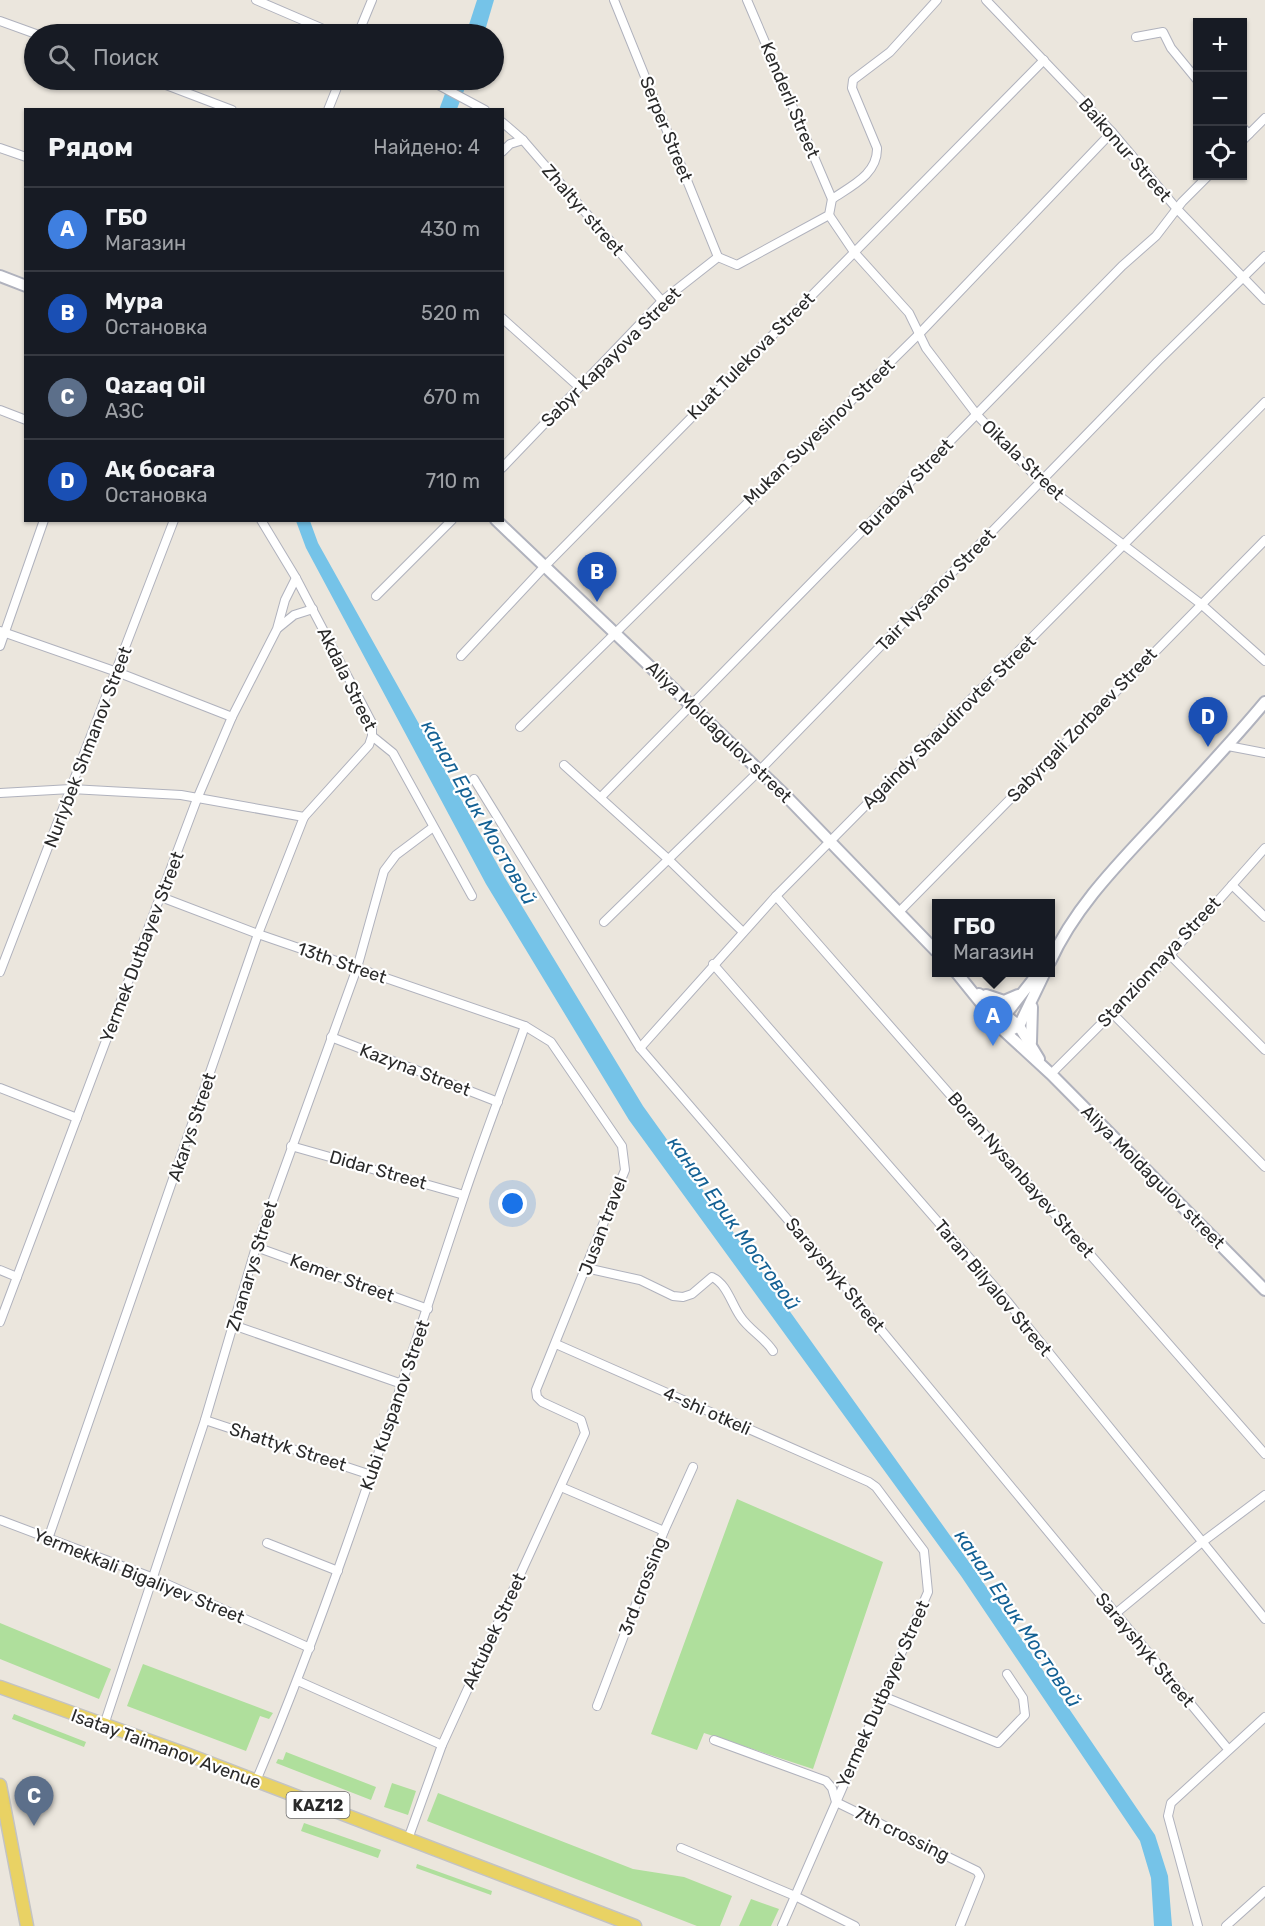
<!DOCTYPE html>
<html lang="ru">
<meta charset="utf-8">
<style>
body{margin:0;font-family:Rubik,sans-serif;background:#20242c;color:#f1f3f6}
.controls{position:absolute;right:18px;top:18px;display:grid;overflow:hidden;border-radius:0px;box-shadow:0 2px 4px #0004}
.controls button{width:54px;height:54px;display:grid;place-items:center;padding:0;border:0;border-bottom:2px solid #363941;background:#171b24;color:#f1f3f6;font:30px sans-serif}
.you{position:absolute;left:513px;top:1204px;width:21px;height:21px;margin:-15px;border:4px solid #fff;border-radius:50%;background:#1a73e8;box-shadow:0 0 0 9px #1a73e833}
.badge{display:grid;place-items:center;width:39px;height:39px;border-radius:50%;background:#455bf1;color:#fff;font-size:20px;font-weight:700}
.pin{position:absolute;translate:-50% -50px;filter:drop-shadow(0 2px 3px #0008)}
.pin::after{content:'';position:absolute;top:32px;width:21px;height:18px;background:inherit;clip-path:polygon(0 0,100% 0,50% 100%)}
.popup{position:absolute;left:932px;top:899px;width:123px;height:78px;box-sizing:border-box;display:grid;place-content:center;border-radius:0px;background:#171b24;filter:drop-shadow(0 2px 4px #0005);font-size:20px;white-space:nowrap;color:#9ea1a6}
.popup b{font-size:22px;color:#f1f3f6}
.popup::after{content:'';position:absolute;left:50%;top:100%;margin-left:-12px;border:12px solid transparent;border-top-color:#171b24}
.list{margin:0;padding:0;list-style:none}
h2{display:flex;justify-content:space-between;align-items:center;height:78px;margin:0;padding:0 24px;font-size:26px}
h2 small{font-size:20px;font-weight:400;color:#9ea1a6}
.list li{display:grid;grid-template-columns:39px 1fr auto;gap:18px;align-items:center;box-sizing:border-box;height:84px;padding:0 24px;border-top:2px solid #363941}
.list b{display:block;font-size:22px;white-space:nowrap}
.list p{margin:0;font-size:20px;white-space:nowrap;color:#9ea1a6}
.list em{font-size:20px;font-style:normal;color:#9ea1a6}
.icon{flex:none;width:33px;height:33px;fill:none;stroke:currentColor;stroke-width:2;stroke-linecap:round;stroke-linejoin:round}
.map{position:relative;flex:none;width:1265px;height:1926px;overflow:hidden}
.search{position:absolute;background:#171b24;box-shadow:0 2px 4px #0004;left:24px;top:24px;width:480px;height:66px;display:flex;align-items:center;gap:15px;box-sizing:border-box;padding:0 21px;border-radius:33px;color:#9ea1a6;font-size:22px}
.panel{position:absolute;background:#171b24;box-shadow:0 2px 4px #0004;left:24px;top:108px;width:480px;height:414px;border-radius:0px}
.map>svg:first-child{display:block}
.green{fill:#afdf9c}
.water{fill:#75c3e8}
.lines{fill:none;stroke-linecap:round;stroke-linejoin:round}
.minor-casing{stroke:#b0b2bd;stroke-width:10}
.secondary-casing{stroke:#b0b2bd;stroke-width:14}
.primary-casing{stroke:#c3c3c3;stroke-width:15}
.minor{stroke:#fff;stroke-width:8}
.secondary{stroke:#fff;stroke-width:10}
.primary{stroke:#e9d264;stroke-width:12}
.labels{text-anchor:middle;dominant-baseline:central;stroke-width:4.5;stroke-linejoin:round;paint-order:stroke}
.shield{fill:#fff;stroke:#6a6a6a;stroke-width:1.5}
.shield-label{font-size:16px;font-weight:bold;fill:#2a2a2a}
.street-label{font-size:18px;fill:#2a2a2a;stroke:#fff}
.water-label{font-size:20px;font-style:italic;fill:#146194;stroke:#fff}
</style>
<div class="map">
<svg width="1265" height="1926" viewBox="0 0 1265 1926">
<rect width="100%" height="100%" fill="#ebe6dd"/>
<g class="green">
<path d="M737,1499L883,1562L813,1769L704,1733L697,1750L651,1734Z"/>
<path d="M0,1623L111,1669L99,1699L0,1659Z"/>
<path d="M143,1664L273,1713L269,1719L260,1716L246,1751L127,1706Z"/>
<path d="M14,1714L86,1742L84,1747L12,1719Z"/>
<path d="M286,1752L376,1787L371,1800L276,1763L278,1759L283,1760Z"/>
<path d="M392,1783L416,1791L408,1815L384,1807Z"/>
<path d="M438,1793L633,1869L684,1877L732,1896L720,1926H697L427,1821Z"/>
<path d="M304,1823L381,1850L378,1858L301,1831Z"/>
<path d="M417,1864L492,1891L491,1895L416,1868Z"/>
<path d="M751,1899L779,1909L771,1926H739Z"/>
</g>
<g class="water">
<path d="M477,0H494L484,34H466Z"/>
<path d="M450,80H468L457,109L439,110Z"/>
<path d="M296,521H310L318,543L505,878L643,1106L974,1569L1155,1835L1168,1876L1172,1926H1154L1151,1878L1140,1841L961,1576L629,1120L486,884L306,548Z"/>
</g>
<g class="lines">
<defs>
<g id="minor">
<path d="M256,0L335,34"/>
<path d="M614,0L718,257"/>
<path d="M747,0L832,199"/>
<path d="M986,0L1112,132L1177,209L1265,300"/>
<path d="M0,21L36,34"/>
<path d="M358,34L372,0"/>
<path d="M1136,37L1163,32L1171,48L1198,81"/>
<path d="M153,80L232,110"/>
<path d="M429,80L485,110"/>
<path d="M328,110L340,80"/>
<path d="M502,122L523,140L662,301"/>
<path d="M1242,127L1249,134"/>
<path d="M1242,141L1265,118"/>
<path d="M0,148L26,157"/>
<path d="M502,152L510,144L523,140"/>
<path d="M829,215L854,252L909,313L926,348L977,415L1041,482L1201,604L1265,661"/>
<path d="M502,318L579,387"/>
<path d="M0,410L26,420"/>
<path d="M502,468L662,301L718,257L737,265L829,215L832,199C851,186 878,174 877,148L852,88L853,80L890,52L937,0"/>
<path d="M261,520L296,578L372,723V736L393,753L472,896"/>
<path d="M376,596L452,520"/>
<path d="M278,628L294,615L313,609"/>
<path d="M0,631L117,672L232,717"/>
<path d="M0,646L44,520"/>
<path d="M461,656L545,566L1044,60"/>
<path d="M520,727L920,333L1112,132"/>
<path d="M1228,746L1265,753"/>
<path d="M564,765L668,859L743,932"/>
<path d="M474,779L640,1048L844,1285L1228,1749"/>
<path d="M0,793L71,789L181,795L304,817"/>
<path d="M601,797L1122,266L1156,236L1182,202L1208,176"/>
<path d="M1232,885L1265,917"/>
<path d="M776,896L1265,1454"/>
<path d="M161,897L258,934L525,1026L551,1042L622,1146L625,1170L536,1390L537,1397L542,1402L581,1420L585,1433L442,1745L408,1839"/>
<path d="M900,911L1265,540"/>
<path d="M604,922L759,771L1158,361L1265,256"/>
<path d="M1170,955L1265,1050"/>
<path d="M713,964L1007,1301L1265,1619"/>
<path d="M0,972L174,520"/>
<path d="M1112,1013L1265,1167"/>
<path d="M331,1037L498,1102"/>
<path d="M640,1048L776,896L1265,402"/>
<path d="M1051,1074L1170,955L1265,848"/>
<path d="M0,1088L77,1118"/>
<path d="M291,1146L464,1195"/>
<path d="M256,1247L428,1309"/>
<path d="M586,1268L640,1280L673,1296L683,1297L692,1294L712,1277C727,1284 731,1303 740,1316C749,1330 764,1337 773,1351"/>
<path d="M0,1270L17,1277"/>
<path d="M0,1322L197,799L232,717L277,629L285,600L296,578"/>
<path d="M233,1325L402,1384"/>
<path d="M556,1344L869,1482L876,1487L924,1551L928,1592L782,1926"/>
<path d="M205,1420L371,1475"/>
<path d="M561,1487L664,1531"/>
<path d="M0,1520L151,1577L310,1648"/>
<path d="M48,1539L258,934L304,817L369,745L372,736"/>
<path d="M267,1543L338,1571"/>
<path d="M1115,1614L1201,1543L1265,1495"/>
<path d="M298,1681L442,1745"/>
<path d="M882,1696L998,1743L1025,1715L1023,1698L1007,1674"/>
<path d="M597,1706L664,1531L693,1467"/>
<path d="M104,1725L205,1420L256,1247L357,968L384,871L396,855L432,828"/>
<path d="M714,1740L826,1781L832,1788L836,1802L977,1871L980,1876L960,1926"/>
<path d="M256,1781C337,1590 398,1393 464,1196C483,1139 505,1083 525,1026"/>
<path d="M681,1848L795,1896L855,1926"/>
<path d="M1198,1926L1168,1816L1171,1803L1265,1717"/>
<path d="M1226,1926L1265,1891"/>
</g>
<g id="secondary">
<path d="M0,276L26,286"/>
<path d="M496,520L786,796L936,951"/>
<path d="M1050,962C1075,907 1118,864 1158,821C1194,782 1231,743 1265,702"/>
<path d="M956,972L1002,1029L1051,1074L1265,1290"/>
<path d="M1039,972L1006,1014L1002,1029L1011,1030L1019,1026L1045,972"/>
<path d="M979,994L1019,1026L1039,1059"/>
<path d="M986,995L1004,1001L1018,995"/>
<path d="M1031,1042L1032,1007"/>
</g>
<g id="primary">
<path d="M0,1687L189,1755L635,1926"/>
<path d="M0,1785L27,1926"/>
</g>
</defs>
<use href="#minor" class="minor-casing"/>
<use href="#secondary" class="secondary-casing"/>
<use href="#primary" class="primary-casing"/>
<use href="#minor" class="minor"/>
<use href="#secondary" class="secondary"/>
<use href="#primary" class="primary"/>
</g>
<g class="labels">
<rect class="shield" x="286.5" y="1792" width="63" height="26" rx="4.5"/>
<g class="shield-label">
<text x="318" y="1805">KAZ12</text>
</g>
<g class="street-label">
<text transform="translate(790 100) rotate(67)">Kenderli Street</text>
<text transform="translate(666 129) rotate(68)">Serper Street</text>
<text transform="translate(1125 150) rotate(49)">Baikonur Street</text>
<text transform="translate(583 210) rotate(49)">Zhaltyr street</text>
<text transform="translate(751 356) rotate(-45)">Kuat Tulekova Street</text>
<text transform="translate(611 357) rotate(-45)">Sabyr Kapayova Street</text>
<text transform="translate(819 432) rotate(-44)">Mukan Suyesinov Street</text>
<text transform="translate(1023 460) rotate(44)">Oikala Street</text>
<text transform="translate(906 487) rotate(-46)">Burabay Street</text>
<text transform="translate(936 590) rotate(-46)">Tair Nysanov Street</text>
<text transform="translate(347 679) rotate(64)">Akdala Street</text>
<text transform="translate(949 722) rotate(-45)">Againdy Shaudirovter Street</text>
<text transform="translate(1082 725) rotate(-46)">Sabyrgali Zorbaev Street</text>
<text transform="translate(719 732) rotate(44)">Aliya Moldagulov street</text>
<text transform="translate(88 747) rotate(-69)">Nurlybek Shmanov Street</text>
<text transform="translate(142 947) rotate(-69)">Yermek Dutbayev Street</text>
<text transform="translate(1159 962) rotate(-47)">Stanzionnaya Street</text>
<text transform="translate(342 963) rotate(19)">13th Street</text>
<text transform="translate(415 1070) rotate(21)">Kazyna Street</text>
<text transform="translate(192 1127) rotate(-71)">Akarys Street</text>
<text transform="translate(378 1170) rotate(16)">Didar Street</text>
<text transform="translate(1021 1175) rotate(49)">Boran Nysanbayev Street</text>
<text transform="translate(1153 1177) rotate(45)">Aliya Moldagulov street</text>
<text transform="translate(603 1226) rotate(-69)">Jusan travel</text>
<text transform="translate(252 1266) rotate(-73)">Zhanarys Street</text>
<text transform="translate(835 1275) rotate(50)">Sarayshyk Street</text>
<text transform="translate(342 1278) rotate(20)">Kemer Street</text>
<text transform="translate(993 1288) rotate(50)">Taran Bilyalov Street</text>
<text transform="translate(395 1405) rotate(-71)">Kubi Kuspanov Street</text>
<text transform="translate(707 1411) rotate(24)">4-shi otkeli</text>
<text transform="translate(288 1447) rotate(18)">Shattyk Street</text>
<text transform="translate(139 1576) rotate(22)">Yermekkali Bigaliyev Street</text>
<text transform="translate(643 1586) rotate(-69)">3rd crossing</text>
<text transform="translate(494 1631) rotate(-65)">Aktubek Street</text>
<text transform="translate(1145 1650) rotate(50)">Sarayshyk Street</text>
<text transform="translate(883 1694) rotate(-66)">Yermek Dutbayev Street</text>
<text transform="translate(166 1749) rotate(20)">Isatay Taimanov Avenue</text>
<text transform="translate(902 1834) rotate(26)">7th crossing</text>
</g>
<g class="water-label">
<text transform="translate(479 812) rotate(60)">канал Ерик Мостовой</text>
<text transform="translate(734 1223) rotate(54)">канал Ерик Мостовой</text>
<text transform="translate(1018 1618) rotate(56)">канал Ерик Мостовой</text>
</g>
</g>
</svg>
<div class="controls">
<button>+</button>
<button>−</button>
<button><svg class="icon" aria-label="locate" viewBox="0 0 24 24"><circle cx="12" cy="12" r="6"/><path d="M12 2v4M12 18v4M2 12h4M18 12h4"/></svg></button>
</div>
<div class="you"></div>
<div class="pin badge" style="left:993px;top:1046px;background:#3f7fe0">A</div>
<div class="popup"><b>ГБО</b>Магазин</div>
<div class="pin badge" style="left:597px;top:602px;background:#1a4fb4">B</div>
<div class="pin badge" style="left:34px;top:1826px;background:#5c6f8a">C</div>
<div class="pin badge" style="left:1208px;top:747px;background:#1a4fb4">D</div>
<div class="search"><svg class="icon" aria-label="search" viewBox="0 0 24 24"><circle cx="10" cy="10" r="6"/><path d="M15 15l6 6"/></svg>Поиск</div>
<section class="panel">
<h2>Рядом<small>Найдено: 4</small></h2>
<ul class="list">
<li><span class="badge" style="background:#3f7fe0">A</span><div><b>ГБО</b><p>Магазин</p></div><em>430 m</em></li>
<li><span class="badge" style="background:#1a4fb4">B</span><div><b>Мура</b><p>Остановка</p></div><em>520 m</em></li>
<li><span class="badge" style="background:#5c6f8a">C</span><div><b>Qazaq Oil</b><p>АЗС</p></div><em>670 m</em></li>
<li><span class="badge" style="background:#1a4fb4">D</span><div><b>Ақ босаға</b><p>Остановка</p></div><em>710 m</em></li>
</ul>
</section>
</div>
